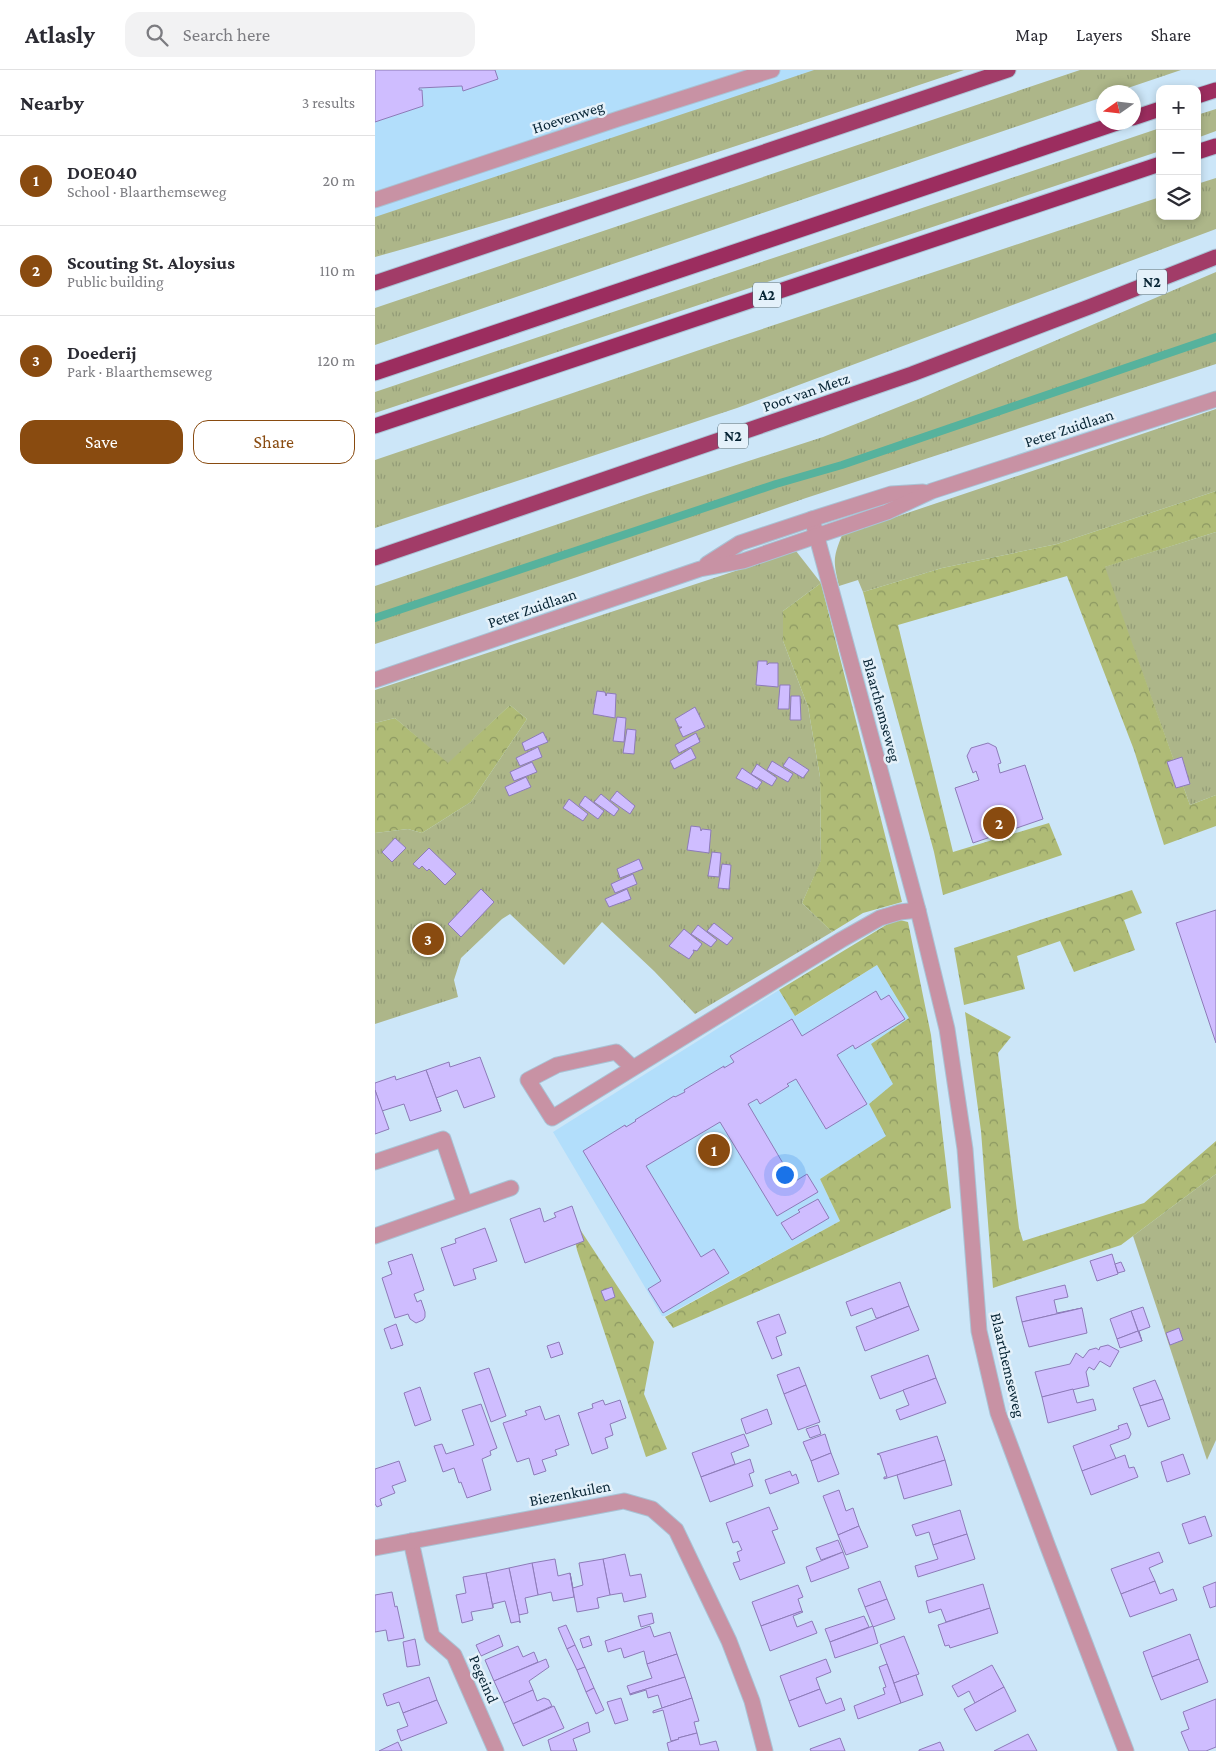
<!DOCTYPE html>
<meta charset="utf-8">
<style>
body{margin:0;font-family:"Crimson Pro",serif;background:#f2f2f3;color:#2b2b33}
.controls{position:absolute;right:15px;top:15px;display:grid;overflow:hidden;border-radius:10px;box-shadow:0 2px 8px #0003}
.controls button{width:45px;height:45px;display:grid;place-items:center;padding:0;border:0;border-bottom:1px solid #e1e1e2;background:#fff;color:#2b2b33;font:25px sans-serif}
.compass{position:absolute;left:721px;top:15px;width:45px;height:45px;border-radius:50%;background:#fff;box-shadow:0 2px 8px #0003;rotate:256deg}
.you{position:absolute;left:409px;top:1104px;width:18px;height:18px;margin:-12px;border:4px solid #fff;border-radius:50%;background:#1a73e8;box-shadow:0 0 0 8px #1a73e833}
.badge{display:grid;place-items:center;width:32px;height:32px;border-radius:50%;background:#894b10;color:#fff;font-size:16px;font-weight:700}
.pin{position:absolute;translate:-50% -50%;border:2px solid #fff;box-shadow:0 1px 5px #0006}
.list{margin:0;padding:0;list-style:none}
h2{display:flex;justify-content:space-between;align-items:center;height:65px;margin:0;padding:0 20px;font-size:21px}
h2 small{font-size:16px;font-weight:400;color:#7c7c81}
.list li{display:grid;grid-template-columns:32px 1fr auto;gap:15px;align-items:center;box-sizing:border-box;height:90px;padding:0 20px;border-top:1px solid #e1e1e2}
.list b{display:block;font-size:19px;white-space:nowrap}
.list p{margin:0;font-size:16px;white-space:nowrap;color:#7c7c81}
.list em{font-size:16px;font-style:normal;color:#7c7c81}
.actions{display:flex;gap:10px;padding:15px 20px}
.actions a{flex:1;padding:11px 0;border:1px solid #894b10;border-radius:15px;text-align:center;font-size:18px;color:#894b10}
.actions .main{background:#894b10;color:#fff}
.icon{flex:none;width:28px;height:28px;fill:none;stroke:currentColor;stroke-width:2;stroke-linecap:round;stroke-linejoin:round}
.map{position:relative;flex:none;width:841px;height:1681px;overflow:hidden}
header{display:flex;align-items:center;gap:30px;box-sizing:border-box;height:70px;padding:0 25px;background:#fff;border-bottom:1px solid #e1e1e2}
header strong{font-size:24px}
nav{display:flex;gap:28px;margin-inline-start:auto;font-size:18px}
.search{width:350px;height:45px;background:#f2f2f3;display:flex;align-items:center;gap:12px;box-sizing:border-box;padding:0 18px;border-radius:15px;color:#7c7c81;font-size:19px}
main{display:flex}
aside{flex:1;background:#fff}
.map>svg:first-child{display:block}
.built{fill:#b2defb}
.grass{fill:url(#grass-tufts)}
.forest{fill:url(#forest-crowns)}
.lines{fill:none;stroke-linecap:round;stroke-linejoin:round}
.stream{stroke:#56b29d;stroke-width:8}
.building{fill:#cfbdff;stroke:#8d7bb8}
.minor-casing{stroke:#a9c3d5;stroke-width:17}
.tertiary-casing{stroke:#a9c3d5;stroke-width:17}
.trunk-casing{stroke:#a9c3d5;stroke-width:17}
.motorway-casing{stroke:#a9c3d5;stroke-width:17}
.minor{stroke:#c892a4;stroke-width:15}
.tertiary{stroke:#c892a4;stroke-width:15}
.trunk{stroke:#a23c68;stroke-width:15}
.motorway{stroke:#9c2d5f;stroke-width:15}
.labels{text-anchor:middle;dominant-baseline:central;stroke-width:5;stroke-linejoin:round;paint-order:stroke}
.shield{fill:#e4f1fa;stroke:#49626f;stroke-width:1}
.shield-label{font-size:15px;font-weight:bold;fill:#072434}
.street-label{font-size:16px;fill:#072434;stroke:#e4f1fa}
</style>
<header>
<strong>Atlasly</strong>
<div class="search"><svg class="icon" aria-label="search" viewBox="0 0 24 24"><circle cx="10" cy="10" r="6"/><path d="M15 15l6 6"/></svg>Search here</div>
<nav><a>Map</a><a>Layers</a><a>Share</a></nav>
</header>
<main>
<aside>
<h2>Nearby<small>3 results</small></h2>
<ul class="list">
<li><span class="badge">1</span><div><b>DOE040</b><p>School · Blaarthemseweg</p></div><em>20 m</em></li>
<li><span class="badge">2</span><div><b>Scouting St. Aloysius</b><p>Public building</p></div><em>110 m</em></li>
<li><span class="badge">3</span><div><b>Doederij</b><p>Park · Blaarthemseweg</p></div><em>120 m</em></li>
</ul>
<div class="actions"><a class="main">Save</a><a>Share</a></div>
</aside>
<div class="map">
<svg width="841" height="1681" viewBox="0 0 841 1681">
<defs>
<pattern id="grass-tufts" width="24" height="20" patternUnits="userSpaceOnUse" patternTransform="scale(1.25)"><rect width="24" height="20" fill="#adb689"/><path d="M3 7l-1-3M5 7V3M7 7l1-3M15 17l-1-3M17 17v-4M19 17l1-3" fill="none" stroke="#939c77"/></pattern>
<pattern id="forest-crowns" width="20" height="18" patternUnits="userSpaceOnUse" patternTransform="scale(1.25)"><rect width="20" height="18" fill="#afbb76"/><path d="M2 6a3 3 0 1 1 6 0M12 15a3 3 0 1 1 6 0" fill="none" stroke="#8c9862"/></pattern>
</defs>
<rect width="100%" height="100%" fill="#cce6f8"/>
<g class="built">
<path d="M0,0H467L0,157Z"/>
<path d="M502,895L534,948L519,1014L512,1066L445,1109L465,1151L290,1246H287L178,1062L404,920L421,946Z"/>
</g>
<g class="grass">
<path d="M439,0H589C394,65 199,132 0,187V147Z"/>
<path d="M705,0H806L741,22H728V27L0,275V238Z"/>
<path d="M841,39V61L822,68V45Z"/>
<path d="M785,58V81L0,343V322Z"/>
<path d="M841,108V159L362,338L0,458V390L342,274L785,127V146H822V114Z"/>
<path d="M841,202V294L431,428L202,507L0,574V516L272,424L448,367L546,328Z"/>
<path d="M841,339V421L682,474L567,498L488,522L483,510L464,516C458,491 458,488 467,465Z"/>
<path d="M841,462V725L815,735L729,497Z"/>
<path d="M421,481L446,513L408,541V571L433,637L445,707L446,791L427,833L457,862L320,944L279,901L227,852L189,895L135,844L127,849L86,888L79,910L83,927L0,954V763L33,759L47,763L96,732L152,649L135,635L73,694L20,648L0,653V620Z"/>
<path d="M841,1104V1370L832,1390L758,1166Z"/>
</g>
<g class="forest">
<path d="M841,421V462L730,497L815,735L841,725V756L789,775L759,680L692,506L523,555L578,782L674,753L687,785L568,825L559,782L488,522L567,498L682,474Z"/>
<path d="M446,513L527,832L488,843L457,862L427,833L446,790L445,707L433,637L408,571V541Z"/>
<path d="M135,635L152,649L96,732L47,763L33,759L0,763V653L20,648L73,693Z"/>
<path d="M757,820L767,843L749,850L760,880L699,902L685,871L642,886L650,919L589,935L579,878Z"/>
<path d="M521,849L533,852L556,965L576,1138L298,1258L290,1247L465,1151L445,1109L511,1066L494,1034L518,1014L496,974L534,948L502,895L420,946L404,920Z"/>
<path d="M590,942L636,967L623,983L644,1158L648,1171L769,1133L841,1071V1104L746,1175L618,1218L606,1061Z"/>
<path d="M193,1141L279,1272L269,1324L292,1379L271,1387L202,1180Z"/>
</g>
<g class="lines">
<path class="stream" d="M0,548L401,414L467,395L841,267"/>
</g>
<g class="building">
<path d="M0,0H120L123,9L88,21L87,16L44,18V20H47L48,36L0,52Z"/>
<path d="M383,591H392V595L394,593H403V617L381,615Z"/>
<path d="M405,615H415L414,639H403Z"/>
<path d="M222,621L230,622L231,626L232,623L241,624L240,648L218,644Z"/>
<path d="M416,626H425L426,650H415Z"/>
<path d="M320,637L330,657L308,667L304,659L307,657H304L300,649Z"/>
<path d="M242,647L251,648L249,672L238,671Z"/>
<path d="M252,659L261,660L259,684L248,683Z"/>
<path d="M168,662L173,672L150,681L147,673Z"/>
<path d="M321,663L325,672L304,683L300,675Z"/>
<path d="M613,673L621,677L626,693L623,694L625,703L650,695L668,749L598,773L580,718L604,710L601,701L598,703L592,686L596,678Z"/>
<path d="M163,677L167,687L145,696L141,688Z"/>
<path d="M316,678L321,688L299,699L295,691Z"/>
<path d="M414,687L434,700L428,708L408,696Z"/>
<path d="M807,687L815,714L801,718L792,692Z"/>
<path d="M397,691L418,704L413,712L392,700Z"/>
<path d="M157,692L162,702L139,711L135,702Z"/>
<path d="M382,694L402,708L397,716L376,704Z"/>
<path d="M367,698L387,712L382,719L361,708Z"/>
<path d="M151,707L156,717L134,726L130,717Z"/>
<path d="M242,721L260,736L255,744L235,730Z"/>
<path d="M226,724L244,739L239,746L219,732Z"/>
<path d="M210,726L229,741L223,749L204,735Z"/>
<path d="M194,729L213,744L208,751L188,738Z"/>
<path d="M316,756L325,757L326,761L327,759L336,760L334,783L312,780Z"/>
<path d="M20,768L31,778L17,792L7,782Z"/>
<path d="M54,778L81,804L70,815L54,799L52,801L47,796L44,799L38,794Z"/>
<path d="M337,782L346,783L344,807L333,806Z"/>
<path d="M264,789L268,799L245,808L242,799Z"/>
<path d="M347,794L356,795L354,819L343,818Z"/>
<path d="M258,804L262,814L240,823L236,814Z"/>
<path d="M106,819L119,832L86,867L73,854Z"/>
<path d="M252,819L256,829L234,837L230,829Z"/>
<path d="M841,840V973L801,853Z"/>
<path d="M339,853L358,868L352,875L332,861Z"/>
<path d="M323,855L342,870L336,877L316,864Z"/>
<path d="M309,859L327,874L322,881L318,880L319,882L314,889L294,876Z"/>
<path d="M501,921L506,930L514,925L530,949L480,979L478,975L462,985L492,1034L451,1059L421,1009L412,1014L414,1016L385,1034L382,1029L373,1034L419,1112L432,1104L443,1122L402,1146L345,1052L271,1096L326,1187L339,1179L354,1203L288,1243L273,1219L286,1211L208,1081L250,1055L251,1057L261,1051L260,1050L299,1026L300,1027L310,1022L309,1020L349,996V998L359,992L355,986L417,949L427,966Z"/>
<path d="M105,987L120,1027L89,1038L82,1020L61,1028L66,1041L51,1000L74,992L75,997Z"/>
<path d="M51,1000L66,1041L35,1051L29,1034L7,1041L0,1020V1013L20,1006L21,1010Z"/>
<path d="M0,1020L14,1059L0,1064Z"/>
<path d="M443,1129L454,1148L417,1170L406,1153L425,1142L423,1140Z"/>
<path d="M197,1136L209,1171L150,1193L135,1149L165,1138L169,1152L181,1147L179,1143Z"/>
<path d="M110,1158L122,1191L98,1199L101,1209L79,1216L66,1178L81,1173L80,1169Z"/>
<path d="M37,1184L49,1220L39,1224L42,1232L46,1230L50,1242V1247L48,1250L41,1253L35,1249L33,1244L20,1248L7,1208L17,1204L13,1192Z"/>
<path d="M737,1184L743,1204L722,1211L715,1191Z"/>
<path d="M746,1192L750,1201L743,1203L740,1194Z"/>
<path d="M525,1212L534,1236L503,1248H501L497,1238L476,1246L471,1232Z"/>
<path d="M690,1215L693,1227L679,1230L682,1243L707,1238L647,1252L641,1227Z"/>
<path d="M237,1217L240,1227L230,1231L226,1221Z"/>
<path d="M534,1236L544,1260L490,1281L481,1257Z"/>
<path d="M768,1237L775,1257L764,1261L767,1271L756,1241Z"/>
<path d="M707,1238L712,1263L654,1277L647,1252Z"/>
<path d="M756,1241L763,1261L742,1269L735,1249Z"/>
<path d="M404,1244L411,1263L401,1267L407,1285L397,1289L382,1252Z"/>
<path d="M21,1254L28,1275L16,1279L9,1259Z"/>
<path d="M804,1258L808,1270L795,1275L791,1263Z"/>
<path d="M763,1261L767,1271L745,1278L742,1269Z"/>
<path d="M184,1272L188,1284L176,1288L172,1276Z"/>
<path d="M733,1275L744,1281L735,1297L725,1291L719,1300L714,1297L711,1302L714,1316L667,1327L660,1302L695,1294L701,1283L708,1288L714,1280L721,1278L724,1280L725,1277Z"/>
<path d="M553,1285L561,1308L505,1329L496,1306Z"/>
<path d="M424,1297L431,1315L409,1324L402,1305Z"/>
<path d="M114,1298L131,1346L116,1352L99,1303Z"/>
<path d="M561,1308L571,1333L525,1350L521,1340L534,1335L528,1320Z"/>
<path d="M780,1310L788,1329L765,1336L758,1318Z"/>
<path d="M431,1315L445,1352L423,1360L409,1324Z"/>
<path d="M45,1317L56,1350L40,1356L29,1323Z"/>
<path d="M698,1319L702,1333L718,1329L721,1340L673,1353L667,1327Z"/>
<path d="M788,1329L795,1349L773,1357L765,1336Z"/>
<path d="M228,1330L230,1335L245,1330L251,1348L235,1354L238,1365L230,1368L233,1378L217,1384L203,1343L218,1338L217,1334Z"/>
<path d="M106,1334L122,1378L115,1381L116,1385L107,1389L116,1420L92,1428L86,1412L84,1413L79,1398L68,1402L59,1376L67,1374L71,1384L99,1375L87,1340Z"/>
<path d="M165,1336L170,1350L184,1345L194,1375L180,1380L182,1385L167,1390L171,1401L159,1405L154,1388L142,1392L128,1353L152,1345L150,1341Z"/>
<path d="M392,1339L397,1354L371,1364L366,1349Z"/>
<path d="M752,1353L756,1364L754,1368L735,1375L741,1389L707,1401L698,1376L744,1359L743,1356Z"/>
<path d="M443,1355L446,1364L435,1368L431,1359Z"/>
<path d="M369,1364L374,1376L356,1383L360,1394L326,1407L317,1383Z"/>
<path d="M450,1364L456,1383L436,1391L428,1372Z"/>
<path d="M562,1366L570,1390L509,1409V1407H512L505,1385L502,1384Z"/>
<path d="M456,1383L464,1404L443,1412L436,1391Z"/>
<path d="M808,1384L815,1404L792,1412L786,1392Z"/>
<path d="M750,1385L754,1398L759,1397L763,1407L716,1425L707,1401Z"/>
<path d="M375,1389L379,1402L374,1404L378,1416L335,1432L326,1407Z"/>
<path d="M570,1390L577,1415L529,1429L522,1405Z"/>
<path d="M24,1391L31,1411L17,1416L20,1423L5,1429L7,1435L2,1437L0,1434V1399Z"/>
<path d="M415,1401L417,1406L421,1404L424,1413L395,1424L390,1410Z"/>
<path d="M464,1420L471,1441L478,1438L484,1456L463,1465L448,1426Z"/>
<path d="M394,1437L403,1459L397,1461L410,1493L365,1510L358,1493L365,1491L362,1482L367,1480L363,1471L358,1473L351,1453Z"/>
<path d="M585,1440L592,1464L558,1475L554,1462L541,1466L537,1455Z"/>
<path d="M830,1446L837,1466L814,1474L807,1454Z"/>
<path d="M484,1456L493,1477L471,1485L463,1465Z"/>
<path d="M592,1464L600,1489L543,1507L540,1496L563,1489L558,1475Z"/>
<path d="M463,1470L468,1482L446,1490L441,1478Z"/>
<path d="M468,1482L474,1498L436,1512L431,1497Z"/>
<path d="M784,1482L788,1492L774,1498L780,1511L746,1524L736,1499Z"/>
<path d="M250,1484L255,1506L266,1504L271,1527L249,1532L247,1523L235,1525L228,1489Z"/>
<path d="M180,1489L183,1506L195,1503L199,1527L178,1531L176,1522L163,1525L157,1493Z"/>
<path d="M228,1489L235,1525L222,1528L224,1538L202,1542L195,1503L198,1518L208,1515L204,1493Z"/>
<path d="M157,1493L163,1525L150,1528L153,1543L144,1545L134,1498Z"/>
<path d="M134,1498L144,1545L145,1553V1551L136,1553L130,1531L118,1534V1538L111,1503Z"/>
<path d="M111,1503L118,1538L96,1542L98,1550L87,1553L81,1525L91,1523L88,1507Z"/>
<path d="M505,1511L512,1529L490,1537L483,1519Z"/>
<path d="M780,1511L785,1524L798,1519L802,1530L755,1547L746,1524Z"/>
<path d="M841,1512V1536L835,1538L828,1517Z"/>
<path d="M608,1514L615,1538L571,1552L566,1539L554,1543L551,1531Z"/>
<path d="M423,1515L428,1527L423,1529L427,1541L386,1556L377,1532Z"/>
<path d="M17,1522L20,1537L22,1536L29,1568L13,1571L11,1560L0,1562V1525Z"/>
<path d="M512,1529L520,1549L498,1557L490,1537Z"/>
<path d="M615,1538L623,1563L575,1578L574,1575L570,1576L563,1555Z"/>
<path d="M427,1541L428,1542L418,1546L422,1557L437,1551L442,1563L395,1581L386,1556Z"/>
<path d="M277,1543L279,1553L266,1557L263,1546Z"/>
<path d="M489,1546L494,1557L455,1572L450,1559Z"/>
<path d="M191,1555L200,1575L192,1579L183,1558Z"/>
<path d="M275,1556L279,1567L295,1562L302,1584L272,1594L269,1581L249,1588L246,1578L233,1582L230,1571Z"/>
<path d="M498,1556L503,1573L460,1588L455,1572Z"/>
<path d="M815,1564L824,1589L777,1607L768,1582Z"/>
<path d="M124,1565L128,1576L106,1586L101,1575Z"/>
<path d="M214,1566L217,1575L208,1578L205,1569Z"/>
<path d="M529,1566L544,1604L519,1613L505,1575Z"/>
<path d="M40,1569L45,1595L32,1597L28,1572Z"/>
<path d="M200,1575L210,1597L202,1600L192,1579Z"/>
<path d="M143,1576L148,1587L159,1582L163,1592L119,1611L110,1590Z"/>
<path d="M302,1584L310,1607L255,1624L252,1616L277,1608L272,1594Z"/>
<path d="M171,1589L174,1597L154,1611L158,1620L129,1633L119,1611Z"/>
<path d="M451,1589L456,1602L441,1608L445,1619L414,1631L405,1606Z"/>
<path d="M824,1589L833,1612L786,1630L777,1607Z"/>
<path d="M512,1594L526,1633L483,1649L479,1636L510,1624L508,1618L511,1617L504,1597Z"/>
<path d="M617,1595L629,1617L600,1633L594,1621L583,1627L577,1616Z"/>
<path d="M210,1597L219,1618L211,1622L202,1600Z"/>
<path d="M541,1605L548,1625L526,1633L519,1613Z"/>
<path d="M54,1607L62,1630L28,1643L24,1632L12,1636L8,1624Z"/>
<path d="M310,1607L317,1628L287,1638L283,1625L273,1628L271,1620L255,1625V1624Z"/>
<path d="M629,1617L641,1641L601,1661L589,1639Z"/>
<path d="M219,1618L229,1640L221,1644L211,1622Z"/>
<path d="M445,1619L451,1634L466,1628L470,1640L424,1657L414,1631Z"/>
<path d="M158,1620L162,1631L169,1628L174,1630L177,1636L138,1654L129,1633Z"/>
<path d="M246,1628L253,1650L240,1654L232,1632Z"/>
<path d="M317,1628L324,1651L319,1652L322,1663L303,1668L304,1669L296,1671L288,1640L278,1643V1641Z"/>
<path d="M841,1629V1677L831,1681H814L806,1662L814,1659L808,1642Z"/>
<path d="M62,1630L72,1653L26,1671L22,1660L33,1656L28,1643Z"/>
<path d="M179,1636L189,1658L148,1676L138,1654Z"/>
<path d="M213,1652L215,1662L198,1669L202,1681H176L173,1670Z"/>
<path d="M322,1663L325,1675L341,1671L344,1681H294L292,1673L304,1669L303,1668Z"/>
<path d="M653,1664L662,1681H619Z"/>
<path d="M465,1668L470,1681H436L435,1679Z"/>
<path d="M23,1672L27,1681H4Z"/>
<path d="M565,1672L569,1681H544V1680Z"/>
</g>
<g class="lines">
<defs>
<g id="minor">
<path d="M0,130L243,49L397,0"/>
<path d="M437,449L543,840L572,959L590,1079L604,1261L623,1343L673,1477L751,1681"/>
<path d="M258,998L241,982L182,995L153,1010L177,1048L466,870L505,848L525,842L543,840"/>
<path d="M0,1092L68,1069L90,1134"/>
<path d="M0,1166L136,1118"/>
<path d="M36,1471L57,1566L79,1585L121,1681"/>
<path d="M0,1478L249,1431L277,1439L301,1460L354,1571L377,1631L390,1681"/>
</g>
<g id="tertiary">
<path d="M332,494L365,473L437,449L516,424L548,422"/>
<path d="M0,610L325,499L368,491L512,442L557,421L841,329"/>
</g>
<g id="trunk">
<path d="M0,213L633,0"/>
<path d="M0,488L537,304L714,237L841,187"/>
</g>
<g id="motorway">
<path d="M822,26L841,20"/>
<path d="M758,48L785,39"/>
<path d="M822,82L841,76"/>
<path d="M0,303L745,52"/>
<path d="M0,356L785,94"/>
</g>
</defs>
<use href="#minor" class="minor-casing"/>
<use href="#tertiary" class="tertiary-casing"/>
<use href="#trunk" class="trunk-casing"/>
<use href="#motorway" class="motorway-casing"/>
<use href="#minor" class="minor"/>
<use href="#tertiary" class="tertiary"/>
<use href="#trunk" class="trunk"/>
<use href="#motorway" class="motorway"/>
</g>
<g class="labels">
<g class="shield">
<rect x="762" y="199.5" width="30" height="25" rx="4"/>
<rect x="378" y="212.5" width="28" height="25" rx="4"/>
<rect x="343" y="353.5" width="30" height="25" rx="4"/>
</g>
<g class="shield-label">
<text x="777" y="212">N2</text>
<text x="392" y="225">A2</text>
<text x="358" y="366">N2</text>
</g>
<g class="street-label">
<text transform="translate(193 47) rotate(-18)">Hoevenweg</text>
<text transform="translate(431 322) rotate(-19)">Poot van Metz</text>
<text transform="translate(694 358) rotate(-18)">Peter Zuidlaan</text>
<text transform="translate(157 538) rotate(-19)">Peter Zuidlaan</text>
<text transform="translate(507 640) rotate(75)">Blaarthemseweg</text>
<text transform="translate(633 1295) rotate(77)">Blaarthemseweg</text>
<text transform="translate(195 1423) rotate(-11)">Biezenkuilen</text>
<text transform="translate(109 1609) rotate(66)">Pegeind</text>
</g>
</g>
</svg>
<div class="controls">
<button>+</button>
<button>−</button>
<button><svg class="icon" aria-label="layers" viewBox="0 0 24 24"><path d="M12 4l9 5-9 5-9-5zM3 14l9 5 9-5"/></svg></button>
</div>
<svg class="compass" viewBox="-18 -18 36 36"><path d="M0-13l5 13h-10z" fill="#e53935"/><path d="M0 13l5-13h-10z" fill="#7c7c81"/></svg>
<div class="you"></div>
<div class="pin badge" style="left:339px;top:1080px">1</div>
<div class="pin badge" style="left:624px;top:753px">2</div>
<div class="pin badge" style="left:53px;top:869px">3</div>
</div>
</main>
